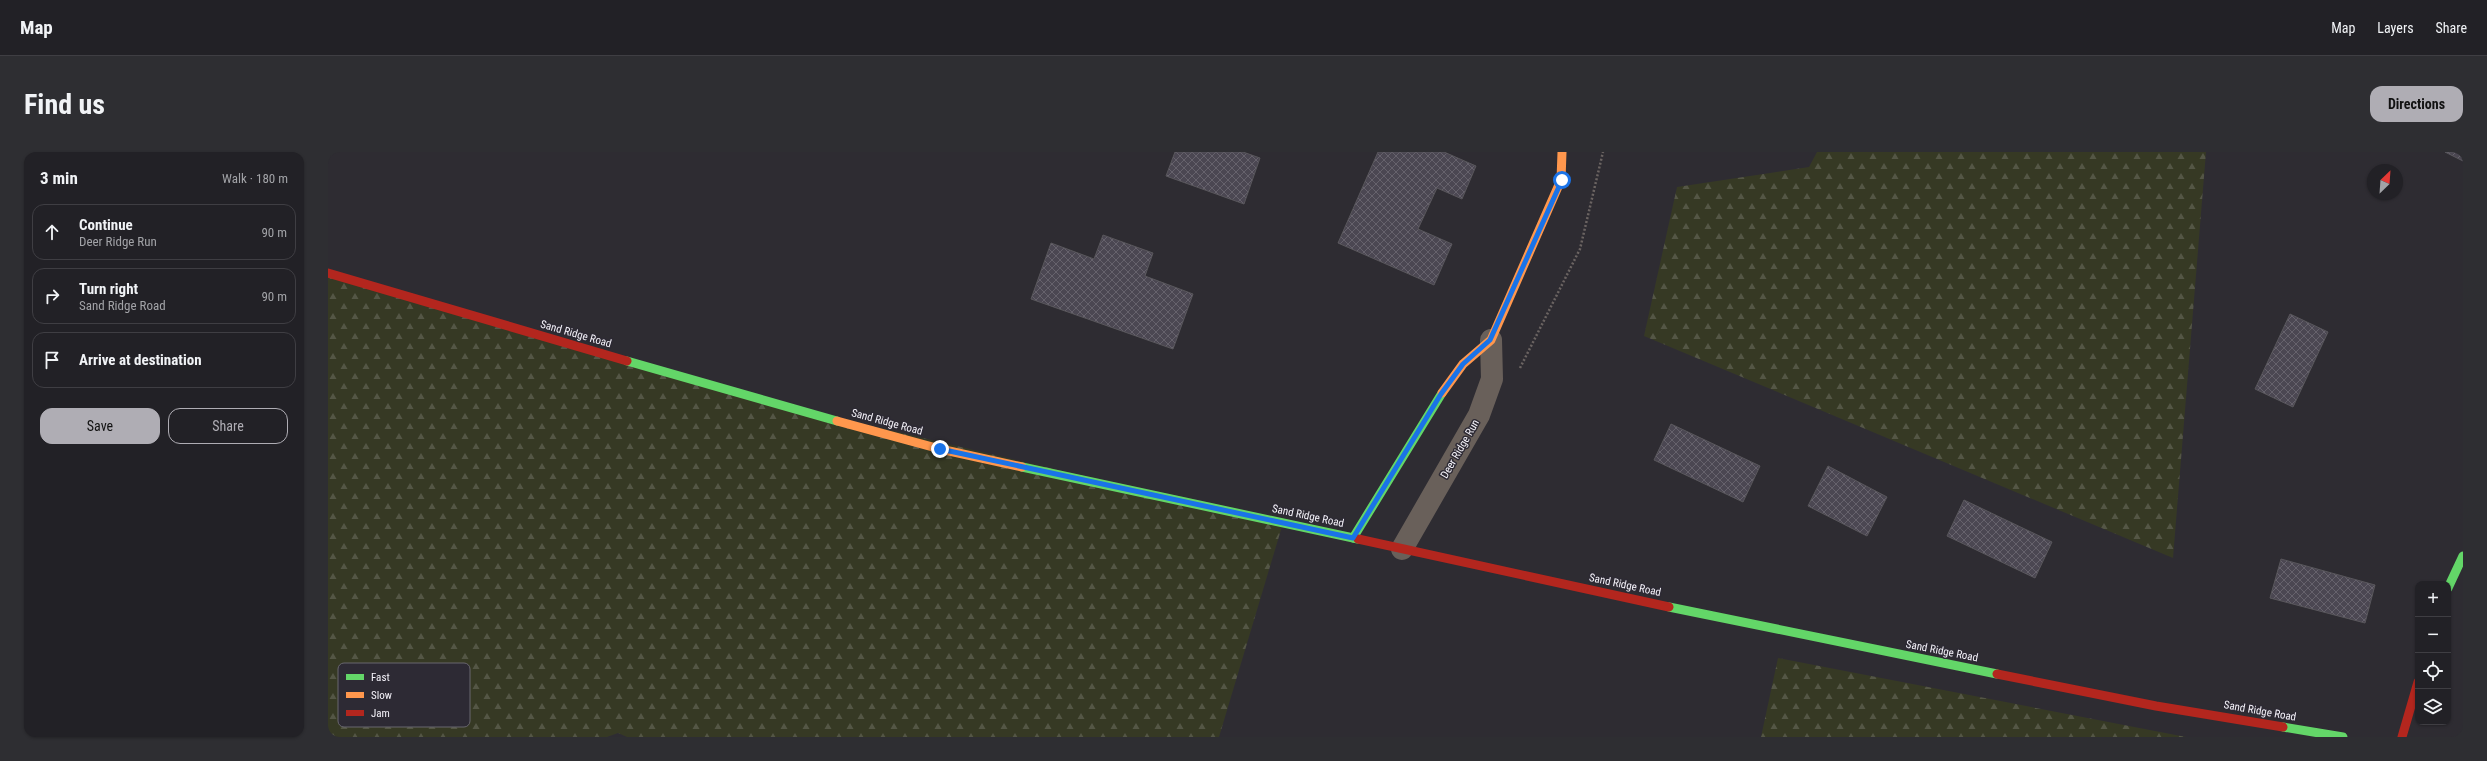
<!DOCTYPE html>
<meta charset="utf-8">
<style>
body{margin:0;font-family:"Roboto Condensed",sans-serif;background:#2e2e32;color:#f1f3f6}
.controls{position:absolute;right:12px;bottom:12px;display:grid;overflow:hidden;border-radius:8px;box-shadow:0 1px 3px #0004}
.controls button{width:36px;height:36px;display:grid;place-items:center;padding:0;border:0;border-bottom:1px solid #3f3e43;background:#222126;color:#f1f3f6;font:20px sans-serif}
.compass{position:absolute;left:2039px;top:12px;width:36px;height:36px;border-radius:50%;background:#222126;box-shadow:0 1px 3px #0004;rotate:25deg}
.stop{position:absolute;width:12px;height:12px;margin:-9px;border:3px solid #1a73e8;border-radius:50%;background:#fff}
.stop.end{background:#1a73e8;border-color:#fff;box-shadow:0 1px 4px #0008}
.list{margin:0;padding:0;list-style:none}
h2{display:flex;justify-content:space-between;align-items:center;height:52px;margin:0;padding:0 16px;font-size:17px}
h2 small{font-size:13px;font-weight:400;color:#a2a3a7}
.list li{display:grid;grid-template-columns:26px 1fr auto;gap:12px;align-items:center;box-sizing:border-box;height:56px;margin:0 8px 8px;padding:0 8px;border:1px solid #3f3e43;border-radius:12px}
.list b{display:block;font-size:15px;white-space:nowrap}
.list p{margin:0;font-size:13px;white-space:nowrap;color:#a2a3a7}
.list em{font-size:13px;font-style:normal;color:#a2a3a7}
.actions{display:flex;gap:8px;padding:12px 16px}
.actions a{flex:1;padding:9px 0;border:1px solid #afadb4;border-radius:12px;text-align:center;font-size:14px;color:#afadb4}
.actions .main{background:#afadb4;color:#111}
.icon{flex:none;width:22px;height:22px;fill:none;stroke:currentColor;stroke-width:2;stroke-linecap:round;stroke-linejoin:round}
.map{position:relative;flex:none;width:2135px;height:585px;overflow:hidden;border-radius:12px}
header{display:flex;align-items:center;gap:24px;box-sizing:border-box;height:56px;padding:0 20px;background:#222126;border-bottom:1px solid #3f3e43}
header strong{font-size:19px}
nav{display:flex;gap:22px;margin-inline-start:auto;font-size:14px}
.intro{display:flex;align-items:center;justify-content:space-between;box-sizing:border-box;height:96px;padding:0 24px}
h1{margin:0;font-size:28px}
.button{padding:10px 18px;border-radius:12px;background:#afadb4;color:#111;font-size:14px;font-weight:700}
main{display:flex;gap:24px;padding:0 24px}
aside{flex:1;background:#222126;border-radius:12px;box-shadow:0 1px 3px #0004}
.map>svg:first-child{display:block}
.forest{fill:url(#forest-firs)}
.building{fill:url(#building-cross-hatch);stroke:#59575c}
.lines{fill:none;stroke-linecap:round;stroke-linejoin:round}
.path{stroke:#6b6462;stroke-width:2.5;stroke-dasharray:2 2;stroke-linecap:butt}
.street{stroke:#69605a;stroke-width:22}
.fast{stroke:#63d668;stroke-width:9}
.slow{stroke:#ff974d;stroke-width:9}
.jam{stroke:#b3261e;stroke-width:9}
.route{stroke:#1a73e8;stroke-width:5}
.labels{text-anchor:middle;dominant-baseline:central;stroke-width:3;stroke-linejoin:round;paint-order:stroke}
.street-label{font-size:11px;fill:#f5f3fa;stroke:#2d2a34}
.key{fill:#2d2a34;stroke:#69666f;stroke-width:1}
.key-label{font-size:11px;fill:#f5f3fa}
</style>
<header>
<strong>Map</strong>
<nav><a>Map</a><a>Layers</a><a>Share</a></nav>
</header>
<div class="intro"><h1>Find us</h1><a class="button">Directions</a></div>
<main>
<aside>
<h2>3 min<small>Walk · 180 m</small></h2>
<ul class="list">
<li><svg class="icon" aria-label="ahead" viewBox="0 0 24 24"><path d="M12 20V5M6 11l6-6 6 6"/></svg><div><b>Continue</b><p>Deer Ridge Run</p></div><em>90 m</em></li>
<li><svg class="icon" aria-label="right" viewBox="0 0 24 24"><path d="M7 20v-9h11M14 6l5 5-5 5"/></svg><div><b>Turn right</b><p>Sand Ridge Road</p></div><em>90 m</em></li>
<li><svg class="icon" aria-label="arrive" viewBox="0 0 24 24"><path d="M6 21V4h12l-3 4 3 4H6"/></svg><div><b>Arrive at destination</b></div></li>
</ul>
<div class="actions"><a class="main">Save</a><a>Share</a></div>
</aside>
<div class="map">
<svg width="2135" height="585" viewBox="0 0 2135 585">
<defs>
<pattern id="forest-firs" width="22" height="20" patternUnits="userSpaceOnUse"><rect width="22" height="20" fill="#363924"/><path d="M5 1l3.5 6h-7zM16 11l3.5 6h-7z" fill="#545645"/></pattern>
<pattern id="building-cross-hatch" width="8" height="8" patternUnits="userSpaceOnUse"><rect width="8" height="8" fill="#4b4752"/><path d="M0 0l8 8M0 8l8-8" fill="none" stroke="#66626c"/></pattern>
</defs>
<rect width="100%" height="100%" fill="#2e2c32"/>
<g class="forest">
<path d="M1489,0H1878L1845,406L1316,184L1349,35L1481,15Z"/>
<path d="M0,123L417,244L955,371L891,585H299L290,581L279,585H0Z"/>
<path d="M1450,506L1858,585H1433Z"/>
</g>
<g class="building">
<path d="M847,0H915L932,6L916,52L838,24Z"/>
<path d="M1050,0H1116L1148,14L1134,47L1109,36L1090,77L1124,92L1106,133L1010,91Z"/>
<path d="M2117,0H2135V9Z"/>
<path d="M775,83L825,101L817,124L865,142L845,197L703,147L723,91L766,107Z"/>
<path d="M1962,162L2000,180L1965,255L1927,237Z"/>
<path d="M1343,272L1432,314L1415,350L1326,308Z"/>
<path d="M1500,314L1559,345L1539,384L1480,354Z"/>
<path d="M1636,348L1724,390L1707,426L1619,384Z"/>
<path d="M1953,407L2047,433L2037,471L1942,446Z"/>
</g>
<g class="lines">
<path class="path" d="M1192,216L1252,97L1275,0"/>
<path class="street" d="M1074,397L1151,263L1164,227L1163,188"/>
<g class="fast">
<path d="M299,209L509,269"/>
<path d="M694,315L1030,387"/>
<path d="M1025,386L1114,241"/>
<path d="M2120,436L2135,404"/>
<path d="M1341,455L1669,522"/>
<path d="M1955,575L2015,585"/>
</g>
<g class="slow">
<path d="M1114,241L1135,212L1163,188L1233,28L1234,0"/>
<path d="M509,269L612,297L694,315"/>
</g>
<g class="jam">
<path d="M0,121L299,209"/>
<path d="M1030,387L1341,455"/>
<path d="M1669,522L1828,554L1955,575"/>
<path d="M2074,585L2090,530"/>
</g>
</g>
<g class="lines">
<path class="route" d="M612,297L1025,386L1113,242L1135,212L1162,188L1234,28"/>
</g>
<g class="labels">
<g class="street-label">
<text transform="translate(248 182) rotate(16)">Sand Ridge Road</text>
<text transform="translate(559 270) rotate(15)">Sand Ridge Road</text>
<text transform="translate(1132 297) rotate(-60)">Deer Ridge Run</text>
<text transform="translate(980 364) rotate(12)">Sand Ridge Road</text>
<text transform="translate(1297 433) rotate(12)">Sand Ridge Road</text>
<text transform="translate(1614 499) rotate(11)">Sand Ridge Road</text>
<text transform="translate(1932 559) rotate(10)">Sand Ridge Road</text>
</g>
</g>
<rect x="10" y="511" width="132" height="64" rx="6" class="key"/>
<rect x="18" y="522" width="18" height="6" fill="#63d668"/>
<rect x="18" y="540" width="18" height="6" fill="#ff974d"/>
<rect x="18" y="558" width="18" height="6" fill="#b3261e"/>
<g class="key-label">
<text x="43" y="529">Fast</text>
<text x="43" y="547">Slow</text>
<text x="43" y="565">Jam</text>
</g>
</svg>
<div class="controls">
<button>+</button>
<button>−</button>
<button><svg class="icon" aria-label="locate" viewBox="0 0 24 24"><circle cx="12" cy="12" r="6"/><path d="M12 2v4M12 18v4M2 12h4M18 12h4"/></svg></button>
<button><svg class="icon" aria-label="layers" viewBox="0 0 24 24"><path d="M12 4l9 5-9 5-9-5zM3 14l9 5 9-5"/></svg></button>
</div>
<svg class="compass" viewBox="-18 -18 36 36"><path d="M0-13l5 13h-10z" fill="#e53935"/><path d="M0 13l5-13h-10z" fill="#a2a3a7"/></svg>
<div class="stop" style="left:1234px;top:28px"></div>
<div class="stop end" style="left:612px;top:297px"></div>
</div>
</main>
